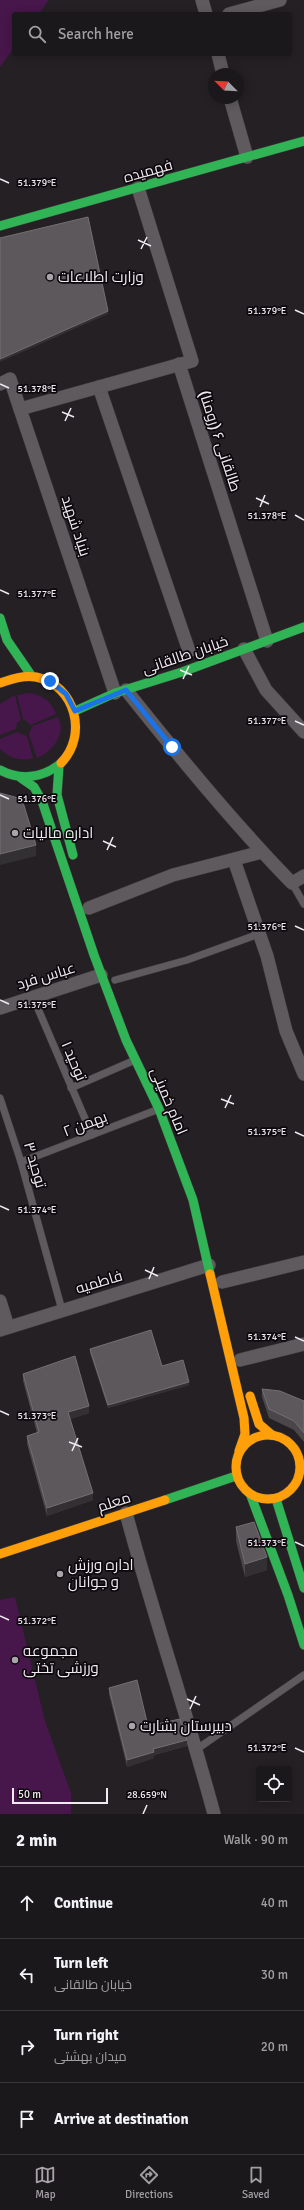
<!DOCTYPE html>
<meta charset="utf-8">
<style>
body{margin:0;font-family:Signika,Cairo,sans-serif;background:#282528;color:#f1f3f6}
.controls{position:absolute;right:12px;bottom:12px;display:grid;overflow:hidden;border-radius:4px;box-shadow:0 2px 10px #0003}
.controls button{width:36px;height:36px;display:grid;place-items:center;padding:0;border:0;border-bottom:1px solid #39373a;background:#1b181b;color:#f1f3f6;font:20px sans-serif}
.compass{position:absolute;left:208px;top:68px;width:36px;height:36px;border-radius:50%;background:#1b181b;box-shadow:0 2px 10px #0003;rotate:294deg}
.scale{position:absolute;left:12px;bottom:10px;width:96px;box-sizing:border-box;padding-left:4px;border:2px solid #f1ebf1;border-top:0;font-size:11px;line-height:14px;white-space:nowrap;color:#f1ebf1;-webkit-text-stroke:3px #0d090d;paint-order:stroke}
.stop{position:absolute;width:12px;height:12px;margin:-9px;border:3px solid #1a73e8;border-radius:50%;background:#fff}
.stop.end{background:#1a73e8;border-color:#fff;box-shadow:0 1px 4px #0008}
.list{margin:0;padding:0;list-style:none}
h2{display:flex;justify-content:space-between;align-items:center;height:52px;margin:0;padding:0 16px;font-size:17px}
h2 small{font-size:13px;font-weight:400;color:#a0a0a3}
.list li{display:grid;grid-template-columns:26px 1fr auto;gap:12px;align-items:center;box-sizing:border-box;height:72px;padding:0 16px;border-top:1px solid #39373a}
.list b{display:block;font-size:15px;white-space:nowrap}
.list p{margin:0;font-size:13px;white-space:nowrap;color:#a0a0a3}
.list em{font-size:13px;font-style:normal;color:#a0a0a3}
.icon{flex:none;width:22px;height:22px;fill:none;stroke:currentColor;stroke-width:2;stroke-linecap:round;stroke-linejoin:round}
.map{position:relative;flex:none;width:304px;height:1814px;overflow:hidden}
.search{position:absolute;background:#1b181b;box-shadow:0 2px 10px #0003;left:12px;right:12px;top:12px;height:44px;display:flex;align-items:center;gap:10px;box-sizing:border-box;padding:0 14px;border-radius:4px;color:#a0a0a3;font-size:15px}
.sheet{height:340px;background:#1b181b}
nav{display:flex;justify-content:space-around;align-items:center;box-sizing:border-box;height:56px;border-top:1px solid #39373a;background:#1b181b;font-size:11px;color:#a0a0a3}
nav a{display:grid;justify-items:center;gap:2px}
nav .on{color:#a9a4a9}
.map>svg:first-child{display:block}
.green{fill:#47164b}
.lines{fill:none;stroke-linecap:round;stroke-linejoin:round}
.lane-casing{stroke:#3e3b3e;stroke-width:8}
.street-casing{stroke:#3e3b3e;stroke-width:14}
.fast-casing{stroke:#3e3b3e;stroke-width:10}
.slow-casing{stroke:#3e3b3e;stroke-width:10}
.lane{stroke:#5e5a5e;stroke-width:7}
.street{stroke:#5e5a5e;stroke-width:13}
.fast{stroke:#30b455;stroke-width:9}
.slow{stroke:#ff9f0a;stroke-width:9}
.wall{fill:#4a464a}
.shaded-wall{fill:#333033}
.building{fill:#5c585c;stroke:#736f73}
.route{stroke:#1a73e8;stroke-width:5}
.ticks{fill:none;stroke:#f1ebf1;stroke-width:1.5}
.poi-dot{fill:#a9a4a9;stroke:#0d090d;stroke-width:1.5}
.labels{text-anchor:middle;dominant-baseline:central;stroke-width:3.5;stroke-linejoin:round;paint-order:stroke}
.street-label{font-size:15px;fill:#f1ebf1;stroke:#0d090d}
.poi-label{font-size:15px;fill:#f1ebf1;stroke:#0d090d;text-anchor:start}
.ticks-label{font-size:10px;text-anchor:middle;fill:#f1ebf1;stroke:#0d090d;stroke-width:3.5;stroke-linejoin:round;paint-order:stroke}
</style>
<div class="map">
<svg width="304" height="1814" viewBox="0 0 304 1814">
<rect width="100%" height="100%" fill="#242024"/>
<g class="green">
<path d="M0,0H49L39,14H14V48L0,67Z"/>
<path d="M30,693C42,695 52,702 56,714L31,725L23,719L17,695Z"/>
<path d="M15,695L21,720L17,723L16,729L0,735V704Z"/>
<path d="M58,717C67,734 52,752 37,758L29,735L32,726Z"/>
<path d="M17,732L27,736L33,758C21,762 9,758 0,749V739Z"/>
<path d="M15,1597L45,1721L71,1793V1814H0V1600Z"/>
</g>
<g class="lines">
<defs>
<g id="lane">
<path d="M292,883L304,904"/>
<path d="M115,980L187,960L259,934"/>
<path d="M33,997L92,1135"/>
<path d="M71,1088L135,1060"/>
<path d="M0,1098L21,1162L62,1310"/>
<path d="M21,1162L159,1109"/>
<path d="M197,1749L304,1675"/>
</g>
<g id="street">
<path d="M202,0L206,14"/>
<path d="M229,14L280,0"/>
<path d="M218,54L223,74"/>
<path d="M230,98L247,157"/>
<path d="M179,364L267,641"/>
<path d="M0,384L10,379L115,693"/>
<path d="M99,387L189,651"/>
<path d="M20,409L192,361L138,188"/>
<path d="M244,649L266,690L304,732"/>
<path d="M126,690C178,755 231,820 289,880L292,883L304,876"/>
<path d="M234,860L267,956L286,1031L304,1074"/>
<path d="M89,908L173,875L262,852"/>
<path d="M0,1008L101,975"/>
<path d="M222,1282L304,1262"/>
<path d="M0,1301L8,1327"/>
<path d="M0,1330L209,1265"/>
<path d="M240,1360L304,1344"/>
<path d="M126,1513C153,1614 187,1713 214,1814"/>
</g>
<g id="fast">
<path d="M0,226L304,141"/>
<path d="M0,618L7,640L31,675"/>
<path d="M75,711L115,693L182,672L304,627"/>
<path d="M59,766L57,795L73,855"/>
<path d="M0,770C20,781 44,778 61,763"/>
<path d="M21,778L34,787L42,801L94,955L126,1040L159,1109L193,1200L210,1274"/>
<path d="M251,1496L288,1595L304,1645"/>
<path d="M276,1499L304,1588"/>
<path d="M165,1500L236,1476"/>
</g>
<g id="slow">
<path d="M0,683C12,679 23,675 36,677C76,685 88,736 61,763"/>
<path d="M210,1274L244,1418L245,1434L239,1451"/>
<path d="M250,1396L259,1424L272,1435"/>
<circle cx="268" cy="1467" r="32"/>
<path d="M0,1554L165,1500"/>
</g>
</defs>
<use href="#lane" class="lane-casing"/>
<use href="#street" class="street-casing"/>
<use href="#fast" class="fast-casing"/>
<use href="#slow" class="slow-casing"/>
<use href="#lane" class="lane"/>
<use href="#street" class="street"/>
<use href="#fast" class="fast"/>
<use href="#slow" class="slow"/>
</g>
<g class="wall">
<path d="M90,1349L162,1366L189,1385L108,1408L90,1353Z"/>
<path d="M23,1374L89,1413L70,1419L93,1500L47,1516L27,1444V1436L37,1433L23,1381Z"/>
<path d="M262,1389L304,1401V1442L294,1430L269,1418L262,1397Z"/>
<path d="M236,1527L267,1570L245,1577L236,1541Z"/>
<path d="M109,1688L148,1726L187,1746L154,1755V1758L127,1767L109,1694Z"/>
</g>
<g class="shaded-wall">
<path d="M108,311V314L0,362V359Z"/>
<path d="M36,845V856L0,865V854Z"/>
<path d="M189,1382V1385L108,1408V1405Z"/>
<path d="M89,1406V1413L68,1420V1412Z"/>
<path d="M93,1493V1500L47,1516V1508Z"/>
<path d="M267,1557V1570L245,1577V1564Z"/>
<path d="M187,1740V1746L154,1755V1758L127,1767V1760L153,1749Z"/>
</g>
<g class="building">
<path d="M88,217L108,311L0,359V238Z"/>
<path d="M0,793L22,799L36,845L0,854Z"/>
<path d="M151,1330L162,1366L183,1360L189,1382L108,1405L90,1349Z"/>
<path d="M75,1356L89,1406L68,1412L93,1493L47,1508L27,1436L39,1432L23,1374Z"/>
<path d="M262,1389L280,1391L304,1401V1433L294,1421L269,1409Z"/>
<path d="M254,1522L267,1557L245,1564L236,1527Z"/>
<path d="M137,1680L148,1726L180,1719L187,1740L153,1749L154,1752L127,1760L109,1688Z"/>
</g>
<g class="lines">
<path class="route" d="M50,681L66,694L75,711L126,690L172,747"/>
</g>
<path class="ticks" d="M0,179L9,183M138,240L151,246M141,249L147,237M295,310L304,314M0,384L9,388M62,412L74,417M65,421L71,408M256,498L269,504M260,507L265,495M295,515L304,520M0,590L9,594M180,670L192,675M183,679L189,666M295,721L304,725M0,795L9,799M103,841L116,847M107,850L113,837M295,926L304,930M0,1000L9,1004M221,1099L234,1104M225,1108L231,1095M295,1132L304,1136M0,1206L9,1210M145,1270L158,1276M149,1279L154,1267M295,1337L304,1341M0,1411L9,1415M69,1442L82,1447M72,1451L78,1438M295,1542L304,1546M0,1616L9,1620M187,1699L200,1705M190,1709L196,1696M295,1748L304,1752M143,1814L147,1805"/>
<g class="poi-dot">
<circle cx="50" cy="277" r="4"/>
<circle cx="15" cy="833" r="4"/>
<circle cx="60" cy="1574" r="4"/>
<circle cx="15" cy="1660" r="4"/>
<circle cx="132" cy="1726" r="4"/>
</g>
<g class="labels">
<g class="street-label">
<text transform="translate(148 171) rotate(-16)">فهمیده</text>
<text transform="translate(220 441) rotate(72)">طالقانی ۶ (رومنا)</text>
<text transform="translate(76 526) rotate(72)">بنیاد شهید</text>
<text transform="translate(185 655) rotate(-19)">خیابان طالقانی</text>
<text transform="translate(46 976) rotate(-17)">عباس فرد</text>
<text transform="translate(74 1061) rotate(67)">توحید ۱</text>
<text transform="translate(169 1101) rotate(67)">امام خمینی</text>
<text transform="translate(85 1124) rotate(-21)">بهمن ۲</text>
<text transform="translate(35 1165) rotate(74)">توحید ۳</text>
<text transform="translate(99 1282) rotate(-17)">فاطمیه</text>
<text transform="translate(114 1502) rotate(-18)">معلم</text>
</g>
<g class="poi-label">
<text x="58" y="277">وزارت اطلاعات</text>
<text x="23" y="833">اداره مالیات</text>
<text x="68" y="1565">اداره ورزش<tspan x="68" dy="17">و جوانان</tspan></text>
<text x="23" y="1651">مجموعه<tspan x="23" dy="17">ورزشی تختی</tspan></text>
<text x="140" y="1726">دبیرستان بشارت</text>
</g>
</g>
<g class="ticks-label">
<text x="37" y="186">51.379°E</text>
<text x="267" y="314">51.379°E</text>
<text x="37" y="392">51.378°E</text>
<text x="267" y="519">51.378°E</text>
<text x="37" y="597">51.377°E</text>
<text x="267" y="724">51.377°E</text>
<text x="37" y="802">51.376°E</text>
<text x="267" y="930">51.376°E</text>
<text x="37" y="1008">51.375°E</text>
<text x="267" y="1135">51.375°E</text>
<text x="37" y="1213">51.374°E</text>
<text x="267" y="1340">51.374°E</text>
<text x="37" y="1419">51.373°E</text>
<text x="267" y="1546">51.373°E</text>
<text x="37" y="1624">51.372°E</text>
<text x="267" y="1751">51.372°E</text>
<text x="147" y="1798">28.659°N</text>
</g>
</svg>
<div class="controls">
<button><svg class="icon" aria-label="locate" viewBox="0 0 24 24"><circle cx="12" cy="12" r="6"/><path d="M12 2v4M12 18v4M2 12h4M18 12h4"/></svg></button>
</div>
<svg class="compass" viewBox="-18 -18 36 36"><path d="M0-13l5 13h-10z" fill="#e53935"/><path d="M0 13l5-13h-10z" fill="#a0a0a3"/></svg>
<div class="scale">50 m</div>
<div class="stop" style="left:172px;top:747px"></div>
<div class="stop end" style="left:50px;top:681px"></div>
<div class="search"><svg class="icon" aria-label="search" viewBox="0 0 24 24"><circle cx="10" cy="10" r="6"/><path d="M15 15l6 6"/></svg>Search here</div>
</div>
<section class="sheet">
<h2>2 min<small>Walk · 90 m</small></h2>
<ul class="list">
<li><svg class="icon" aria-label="ahead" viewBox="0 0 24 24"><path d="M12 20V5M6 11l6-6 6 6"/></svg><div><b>Continue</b></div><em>40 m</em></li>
<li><svg class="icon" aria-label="left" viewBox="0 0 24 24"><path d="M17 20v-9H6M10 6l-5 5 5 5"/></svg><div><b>Turn left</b><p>خیابان طالقانی</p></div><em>30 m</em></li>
<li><svg class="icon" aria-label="right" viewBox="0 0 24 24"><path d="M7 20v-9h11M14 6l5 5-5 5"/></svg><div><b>Turn right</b><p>میدان بهشتی</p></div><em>20 m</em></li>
<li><svg class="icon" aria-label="arrive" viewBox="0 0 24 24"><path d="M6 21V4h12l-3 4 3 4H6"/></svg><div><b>Arrive at destination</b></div></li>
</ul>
</section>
<nav>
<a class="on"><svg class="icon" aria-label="map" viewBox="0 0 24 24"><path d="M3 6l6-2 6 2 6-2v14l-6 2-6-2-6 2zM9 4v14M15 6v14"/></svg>Map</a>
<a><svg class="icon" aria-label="directions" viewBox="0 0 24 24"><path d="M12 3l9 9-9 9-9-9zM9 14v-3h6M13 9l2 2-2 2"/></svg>Directions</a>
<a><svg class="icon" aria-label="saved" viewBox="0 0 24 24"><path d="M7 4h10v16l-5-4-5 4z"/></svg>Saved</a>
</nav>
